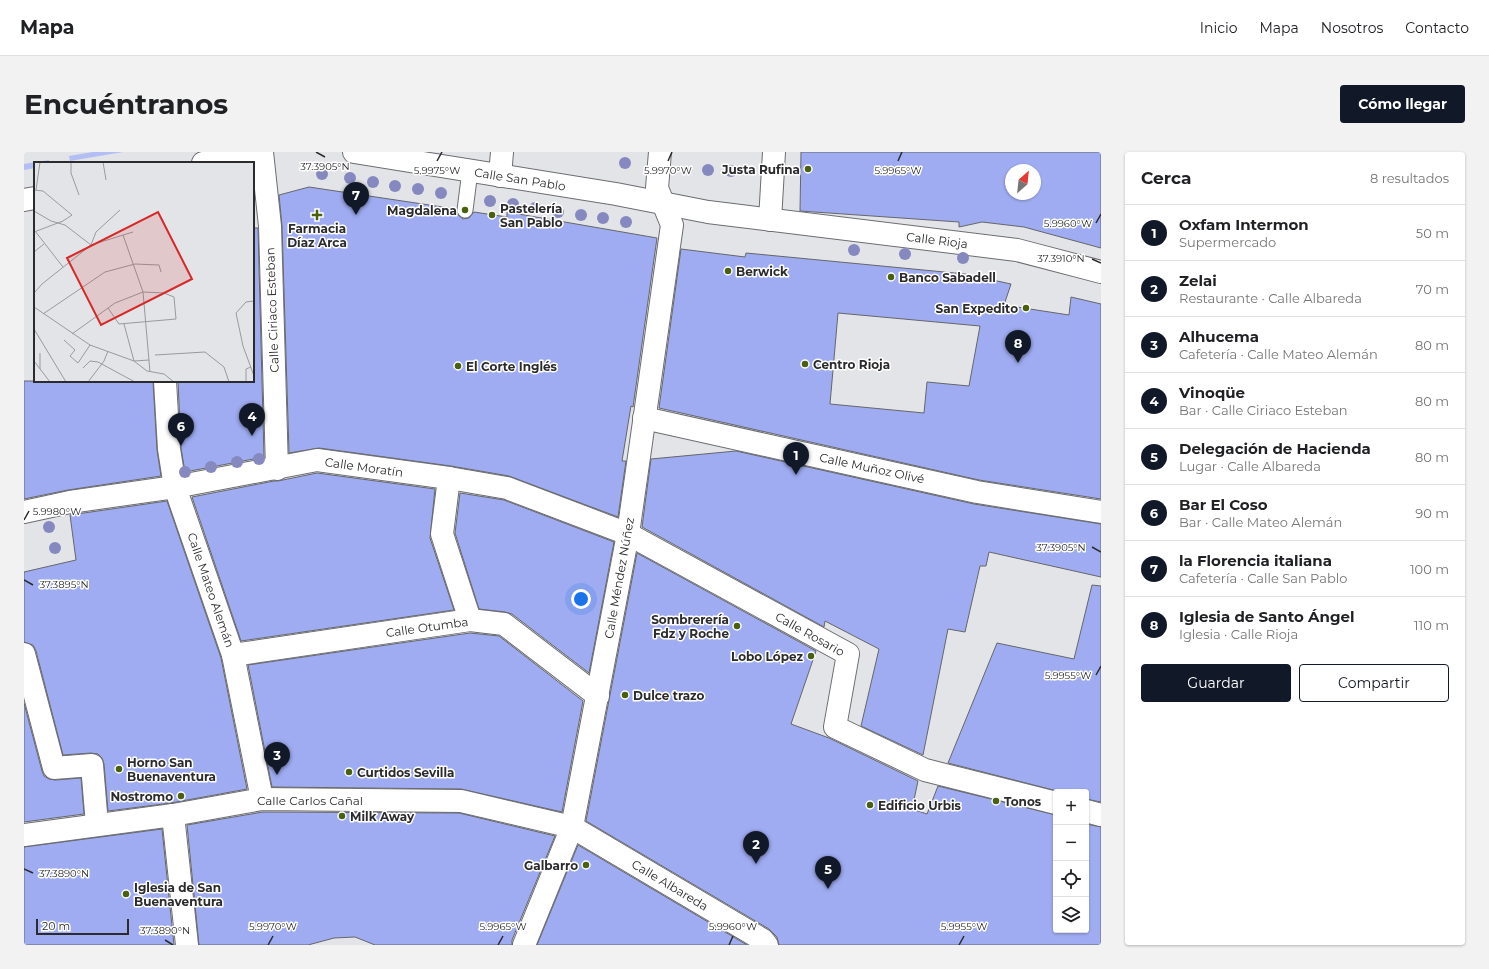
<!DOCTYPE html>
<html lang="es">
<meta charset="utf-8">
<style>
body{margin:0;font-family:Montserrat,sans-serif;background:#f2f2f2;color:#202124}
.controls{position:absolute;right:12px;bottom:12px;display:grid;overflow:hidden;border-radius:4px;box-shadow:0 1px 3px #0004}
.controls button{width:36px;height:36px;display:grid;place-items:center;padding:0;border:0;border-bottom:1px solid #e0e0e0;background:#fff;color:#202124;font:20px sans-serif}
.compass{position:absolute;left:981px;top:12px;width:36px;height:36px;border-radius:50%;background:#fff;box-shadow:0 1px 3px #0004;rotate:27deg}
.scale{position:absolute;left:12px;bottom:10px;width:93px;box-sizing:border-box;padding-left:4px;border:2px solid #2b2b2d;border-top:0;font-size:11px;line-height:14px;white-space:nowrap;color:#2b2b2d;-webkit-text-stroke:3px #fff;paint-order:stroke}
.you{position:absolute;left:557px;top:447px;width:14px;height:14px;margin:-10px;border:3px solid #fff;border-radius:50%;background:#1a73e8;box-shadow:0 0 0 6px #1a73e833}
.badge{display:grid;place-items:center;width:26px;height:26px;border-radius:50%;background:#111827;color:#fff;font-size:13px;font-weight:700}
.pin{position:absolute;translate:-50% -33px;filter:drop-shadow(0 1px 2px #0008)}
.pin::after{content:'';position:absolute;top:21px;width:14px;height:12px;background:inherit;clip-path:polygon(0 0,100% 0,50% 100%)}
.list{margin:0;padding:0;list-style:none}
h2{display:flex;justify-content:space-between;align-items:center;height:52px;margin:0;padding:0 16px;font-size:17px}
h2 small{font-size:13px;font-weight:400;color:#757577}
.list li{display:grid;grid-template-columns:26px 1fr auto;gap:12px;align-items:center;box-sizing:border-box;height:56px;padding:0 16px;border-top:1px solid #e0e0e0}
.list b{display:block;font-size:15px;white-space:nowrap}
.list p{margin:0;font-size:13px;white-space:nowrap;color:#757577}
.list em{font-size:13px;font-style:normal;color:#757577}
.actions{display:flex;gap:8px;padding:12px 16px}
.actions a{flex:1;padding:9px 0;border:1px solid #111827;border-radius:4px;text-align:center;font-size:14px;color:#111827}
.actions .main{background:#111827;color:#fff}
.icon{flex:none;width:22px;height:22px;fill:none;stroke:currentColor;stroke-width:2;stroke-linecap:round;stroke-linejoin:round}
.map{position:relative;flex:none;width:1077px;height:793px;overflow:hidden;border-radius:4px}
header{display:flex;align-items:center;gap:24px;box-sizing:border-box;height:56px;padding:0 20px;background:#fff;border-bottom:1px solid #e0e0e0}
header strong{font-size:19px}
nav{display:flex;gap:22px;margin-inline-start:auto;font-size:14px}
.intro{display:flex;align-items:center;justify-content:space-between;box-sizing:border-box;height:96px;padding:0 24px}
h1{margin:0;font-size:28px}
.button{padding:10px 18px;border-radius:4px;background:#111827;color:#fff;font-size:14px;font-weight:700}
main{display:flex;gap:24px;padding:0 24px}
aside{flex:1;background:#fff;border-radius:4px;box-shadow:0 1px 3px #0004}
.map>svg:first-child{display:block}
.green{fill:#b3bef4}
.building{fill:#9facf1;stroke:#65666a;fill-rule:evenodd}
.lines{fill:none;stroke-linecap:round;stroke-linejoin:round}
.lane-casing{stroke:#6c6d70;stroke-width:17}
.street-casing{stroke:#6c6d70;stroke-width:24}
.lane{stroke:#fff;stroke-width:15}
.street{stroke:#fff;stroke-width:22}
.tree{fill:#8689c0}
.ticks{fill:none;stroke:#2b2b2d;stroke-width:1.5}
.poi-dot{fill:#49610f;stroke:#fff;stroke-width:1.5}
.labels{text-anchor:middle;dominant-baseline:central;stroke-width:3;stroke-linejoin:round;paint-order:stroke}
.poi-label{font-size:12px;font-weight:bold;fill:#2b2b2d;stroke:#fff;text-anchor:start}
.street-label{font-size:12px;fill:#2b2b2d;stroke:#fff}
.inset-road{fill:none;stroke:#999a9d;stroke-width:1}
.view{fill:#d62828;fill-opacity:0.15;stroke:#d62828;stroke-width:2}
.inset-edge{fill:none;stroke:#2b2b2d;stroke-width:2}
.ticks-label{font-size:10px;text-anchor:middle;fill:#2b2b2d;stroke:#fff;stroke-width:3;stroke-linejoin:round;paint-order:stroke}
</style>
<header>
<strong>Mapa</strong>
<nav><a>Inicio</a><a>Mapa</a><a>Nosotros</a><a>Contacto</a></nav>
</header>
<div class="intro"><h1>Encuéntranos</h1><a class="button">Cómo llegar</a></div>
<main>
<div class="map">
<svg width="1077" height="793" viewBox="0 0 1077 793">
<rect width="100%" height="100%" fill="#e3e4e8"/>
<g class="green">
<path d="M69,0H99L46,9L45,4Z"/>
<path d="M25,8V11H11V16L0,18V12Z"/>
</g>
<g class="building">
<path d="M777,0H1077V96L1000,75L958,70L935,75V70L776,59ZM987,18H1011V42H987Z"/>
<path d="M285,35L432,57L433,62L439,67L445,66L450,60L483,65V60L633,86L609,255L607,254L598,309H602L594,365L485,324L427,314L295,296L265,301L258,74L255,43Z"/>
<path d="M229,76H234L240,305L161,320L157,296L154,229H229Z"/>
<path d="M657,97L721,105L722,101L941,122L987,132L980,153L1045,163L1047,145L1077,152V347L955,328L635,256ZM814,161L956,174L945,234L903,230L900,261L806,252Z"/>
<path d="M0,229H129L133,298L137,324L44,338L0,347Z"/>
<path d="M712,299L950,352L1077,372V425L965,400L962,414H956L941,480L924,477L899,603L837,574L855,497L801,469L800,475L618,375L627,307Z"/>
<path d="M293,321L411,337L406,386L430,458L217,489L168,345L250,329H254Z"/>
<path d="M436,341L480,348L590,390L565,521L488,462L481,460L455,457L431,381Z"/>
<path d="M143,349L197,506L223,637L147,651L84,659L80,612L78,606L74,602L67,601L39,603L12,499L9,493L0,490V420L52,408L46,363Z"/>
<path d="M613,401L792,499L767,572L805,586L894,629L888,657L903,662L914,634L1032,663V778H1062V672L1077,675V793H755L753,785L745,777L562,669Z"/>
<path d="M1068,433L1077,434V650L1062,647V640H1037L924,611L973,491L1050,507Z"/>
<path d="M446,481L475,484L559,549L538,660L437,637L248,635L224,513Z"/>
<path d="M0,551L18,619L20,624L25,627L31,628L57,626L60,662L0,670Z"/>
<path d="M239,660L435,661L531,684L488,788V793H351L331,785L310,786L284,793H175L163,673Z"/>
<path d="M138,677L150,793H0V695Z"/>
<path d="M554,693L723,793H513Z"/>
</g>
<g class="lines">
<defs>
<path id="lane" d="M441,58L446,19"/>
<g id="street">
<path d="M238,0L246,74L253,317"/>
<path d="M330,0L592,42L684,60L993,98L1077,120"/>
<path d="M179,11L229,0"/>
<path d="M476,24L478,0"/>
<path d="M0,48L11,46"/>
<path d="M746,68L750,0"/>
<path d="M141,229L145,297L151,335L209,503L238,647"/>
<path d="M620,266L953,340L1077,360"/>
<path d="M425,326L418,382L446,468"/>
<path d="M0,360L46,350L151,335L293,308L425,326L483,336L604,382L824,502L811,575L901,618L1032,651"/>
<path d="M0,502L30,616L68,613L73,673"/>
<path d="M209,503L446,468L480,472L574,544"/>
<path d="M1062,659L1077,663"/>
<path d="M149,663L163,793"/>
<path d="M0,683L149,663L238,647L437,649L548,675L739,788L743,793"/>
<path d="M500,793L548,675L604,382L648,73L633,36L636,0"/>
</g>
</defs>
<use href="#lane" class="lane-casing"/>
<use href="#street" class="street-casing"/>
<use href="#lane" class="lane"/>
<use href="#street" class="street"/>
</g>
<g class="tree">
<circle cx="601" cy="11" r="6"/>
<circle cx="684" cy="18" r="6"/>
<circle cx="707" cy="19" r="6"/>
<circle cx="298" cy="22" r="6"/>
<circle cx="326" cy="26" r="6"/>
<circle cx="349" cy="30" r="6"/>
<circle cx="371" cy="34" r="6"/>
<circle cx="394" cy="37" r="6"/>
<circle cx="417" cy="41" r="6"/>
<circle cx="466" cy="49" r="6"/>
<circle cx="489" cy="52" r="6"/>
<circle cx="511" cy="56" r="6"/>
<circle cx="534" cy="60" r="6"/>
<circle cx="557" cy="63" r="6"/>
<circle cx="579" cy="66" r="6"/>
<circle cx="602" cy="70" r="6"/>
<circle cx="830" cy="98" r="6"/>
<circle cx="881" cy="102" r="6"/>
<circle cx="939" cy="106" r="6"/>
<circle cx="235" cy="307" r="6"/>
<circle cx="213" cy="310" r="6"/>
<circle cx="187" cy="315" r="6"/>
<circle cx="161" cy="320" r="6"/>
<circle cx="25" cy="375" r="6"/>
<circle cx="31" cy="396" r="6"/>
</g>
<path class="ticks" d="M292,0L301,5M413,9L418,0M644,9L648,0M874,9L878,0M1072,71L1077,62M1068,107L1077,111M0,368L5,359M1068,395L1077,400M0,428L9,433M1072,523L1077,514M0,717L9,721M141,788L149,793M244,793L249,784M474,793L479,784M705,793L709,784M935,793L940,784"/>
<g class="poi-dot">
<circle cx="784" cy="17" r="4"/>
<circle cx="441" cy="58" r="4"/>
<path d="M291 57h4v4h4v4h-4v4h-4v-4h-4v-4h4z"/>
<circle cx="468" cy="63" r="4"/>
<circle cx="704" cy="119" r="4"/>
<circle cx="867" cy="125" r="4"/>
<circle cx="1002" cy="156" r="4"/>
<circle cx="781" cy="212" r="4"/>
<circle cx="434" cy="214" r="4"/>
<circle cx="713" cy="474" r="4"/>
<circle cx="787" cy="504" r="4"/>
<circle cx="601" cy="543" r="4"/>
<circle cx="95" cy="617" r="4"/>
<circle cx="325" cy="620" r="4"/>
<circle cx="157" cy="644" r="4"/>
<circle cx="972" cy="649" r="4"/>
<circle cx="846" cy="653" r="4"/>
<circle cx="318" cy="664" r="4"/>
<circle cx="562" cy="713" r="4"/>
<circle cx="102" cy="742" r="4"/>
</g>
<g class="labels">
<g class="poi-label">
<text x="776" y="17" text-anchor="end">Justa Rufina</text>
<text x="476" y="56">Pastelería<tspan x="476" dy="14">San Pablo</tspan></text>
<text x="433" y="58" text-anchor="end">Magdalena</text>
<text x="293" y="76" text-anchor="middle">Farmacia<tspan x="293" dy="14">Díaz Arca</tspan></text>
<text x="712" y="119">Berwick</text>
<text x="875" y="125">Banco Sabadell</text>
<text x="994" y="156" text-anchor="end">San Expedito</text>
<text x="789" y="212">Centro Rioja</text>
<text x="442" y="214">El Corte Inglés</text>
<text x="705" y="467" text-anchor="end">Sombrerería<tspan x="705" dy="14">Fdz y Roche</tspan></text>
<text x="779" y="504" text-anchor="end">Lobo López</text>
<text x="609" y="543">Dulce trazo</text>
<text x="103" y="610">Horno San<tspan x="103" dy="14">Buenaventura</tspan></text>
<text x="333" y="620">Curtidos Sevilla</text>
<text x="149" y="644" text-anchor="end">Nostromo</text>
<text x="980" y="649">Tonos</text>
<text x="854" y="653">Edificio Urbis</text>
<text x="326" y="664">Milk Away</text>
<text x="554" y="713" text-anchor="end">Galbarro</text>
<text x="110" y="735">Iglesia de San<tspan x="110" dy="14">Buenaventura</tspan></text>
</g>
<g class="street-label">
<text transform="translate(496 27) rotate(9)">Calle San Pablo</text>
<text transform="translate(913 88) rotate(7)">Calle Rioja</text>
<text transform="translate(248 158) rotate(-92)">Calle Ciriaco Esteban</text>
<text transform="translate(340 315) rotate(8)">Calle Moratín</text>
<text transform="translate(848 316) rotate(12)">Calle Muñoz Olivé</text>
<text transform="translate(595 426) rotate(-80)">Calle Méndez Núñez</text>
<text transform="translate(187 438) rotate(71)">Calle Mateo Alemán</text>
<text transform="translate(403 475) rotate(-8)">Calle Otumba</text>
<text transform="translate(786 482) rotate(29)">Calle Rosario</text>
<text x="286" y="648">Calle Carlos Cañal</text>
<text transform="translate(646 733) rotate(31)">Calle Albareda</text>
</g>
</g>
<g transform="translate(10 10)">
<rect width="220" height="220" fill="#e3e4e8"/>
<path class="inset-road" d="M37,0V11L45,33M69,0L72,18M0,28L9,29L38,53L29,59L0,70M2,28L6,0M0,49L17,59L31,63L57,83M1,69L29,105M89,73L109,130L116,210M57,83L62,70L86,48M0,90L10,82M0,131L8,122L57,83L99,70M220,139L212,140L202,151L209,184L220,214M0,145L56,183L100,199L113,209L130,212L140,220M9,152L71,110L101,102L125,103L127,110M90,162L100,199M0,167L32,220M38,172L81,141L109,130L130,131L140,135L142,157L85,162L74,146M30,178L41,188L36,194L44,201L56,183M121,193L171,190L190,205L195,220M0,199L16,220M100,199L115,198M49,206L56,199L64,200L101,220M6,207V191M54,220L70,199L74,189M212,220V207L217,205"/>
<path class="view" d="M124,50L158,117L67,163L33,96Z"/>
<rect width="220" height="220" class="inset-edge"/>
</g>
<g class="ticks-label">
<text x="301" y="18">37.3905°N</text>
<text x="413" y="22">5.9975°W</text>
<text x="644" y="22">5.9970°W</text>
<text x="874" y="22">5.9965°W</text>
<text x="1044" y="75">5.9960°W</text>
<text x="1037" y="110">37.3910°N</text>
<text x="33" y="363">5.9980°W</text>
<text x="1037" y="399">37.3905°N</text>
<text x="40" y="436">37.3895°N</text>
<text x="1044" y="527">5.9955°W</text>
<text x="40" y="725">37.3890°N</text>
<text x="249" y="778">5.9970°W</text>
<text x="479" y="778">5.9965°W</text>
<text x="709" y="778">5.9960°W</text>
<text x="940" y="778">5.9955°W</text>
<text x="141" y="782">37.3890°N</text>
</g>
</svg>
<div class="controls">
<button>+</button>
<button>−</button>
<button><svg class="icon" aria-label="locate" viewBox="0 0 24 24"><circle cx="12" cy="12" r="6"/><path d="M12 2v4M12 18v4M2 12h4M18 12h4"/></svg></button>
<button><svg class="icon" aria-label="layers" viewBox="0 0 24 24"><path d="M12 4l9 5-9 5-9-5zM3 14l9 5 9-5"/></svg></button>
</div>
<svg class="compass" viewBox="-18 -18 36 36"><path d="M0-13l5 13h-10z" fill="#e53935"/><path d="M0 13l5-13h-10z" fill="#757577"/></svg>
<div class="scale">20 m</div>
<div class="you"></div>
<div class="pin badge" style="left:772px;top:323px">1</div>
<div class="pin badge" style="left:732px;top:712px">2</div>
<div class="pin badge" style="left:253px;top:623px">3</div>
<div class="pin badge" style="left:228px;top:284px">4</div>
<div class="pin badge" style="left:804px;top:737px">5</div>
<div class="pin badge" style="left:157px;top:294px">6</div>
<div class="pin badge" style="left:332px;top:63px">7</div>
<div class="pin badge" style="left:994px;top:211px">8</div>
</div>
<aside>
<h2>Cerca<small>8 resultados</small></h2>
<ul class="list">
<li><span class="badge">1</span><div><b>Oxfam Intermon</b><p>Supermercado</p></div><em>50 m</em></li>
<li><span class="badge">2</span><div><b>Zelai</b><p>Restaurante · Calle Albareda</p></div><em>70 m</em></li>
<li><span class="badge">3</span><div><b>Alhucema</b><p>Cafetería · Calle Mateo Alemán</p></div><em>80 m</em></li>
<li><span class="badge">4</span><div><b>Vinoqüe</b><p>Bar · Calle Ciriaco Esteban</p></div><em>80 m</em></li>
<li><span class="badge">5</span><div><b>Delegación de Hacienda</b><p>Lugar · Calle Albareda</p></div><em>80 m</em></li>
<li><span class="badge">6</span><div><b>Bar El Coso</b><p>Bar · Calle Mateo Alemán</p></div><em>90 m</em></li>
<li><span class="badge">7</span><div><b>la Florencia italiana</b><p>Cafetería · Calle San Pablo</p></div><em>100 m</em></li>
<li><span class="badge">8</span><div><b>Iglesia de Santo Ángel</b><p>Iglesia · Calle Rioja</p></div><em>110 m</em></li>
</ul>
<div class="actions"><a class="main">Guardar</a><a>Compartir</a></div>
</aside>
</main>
